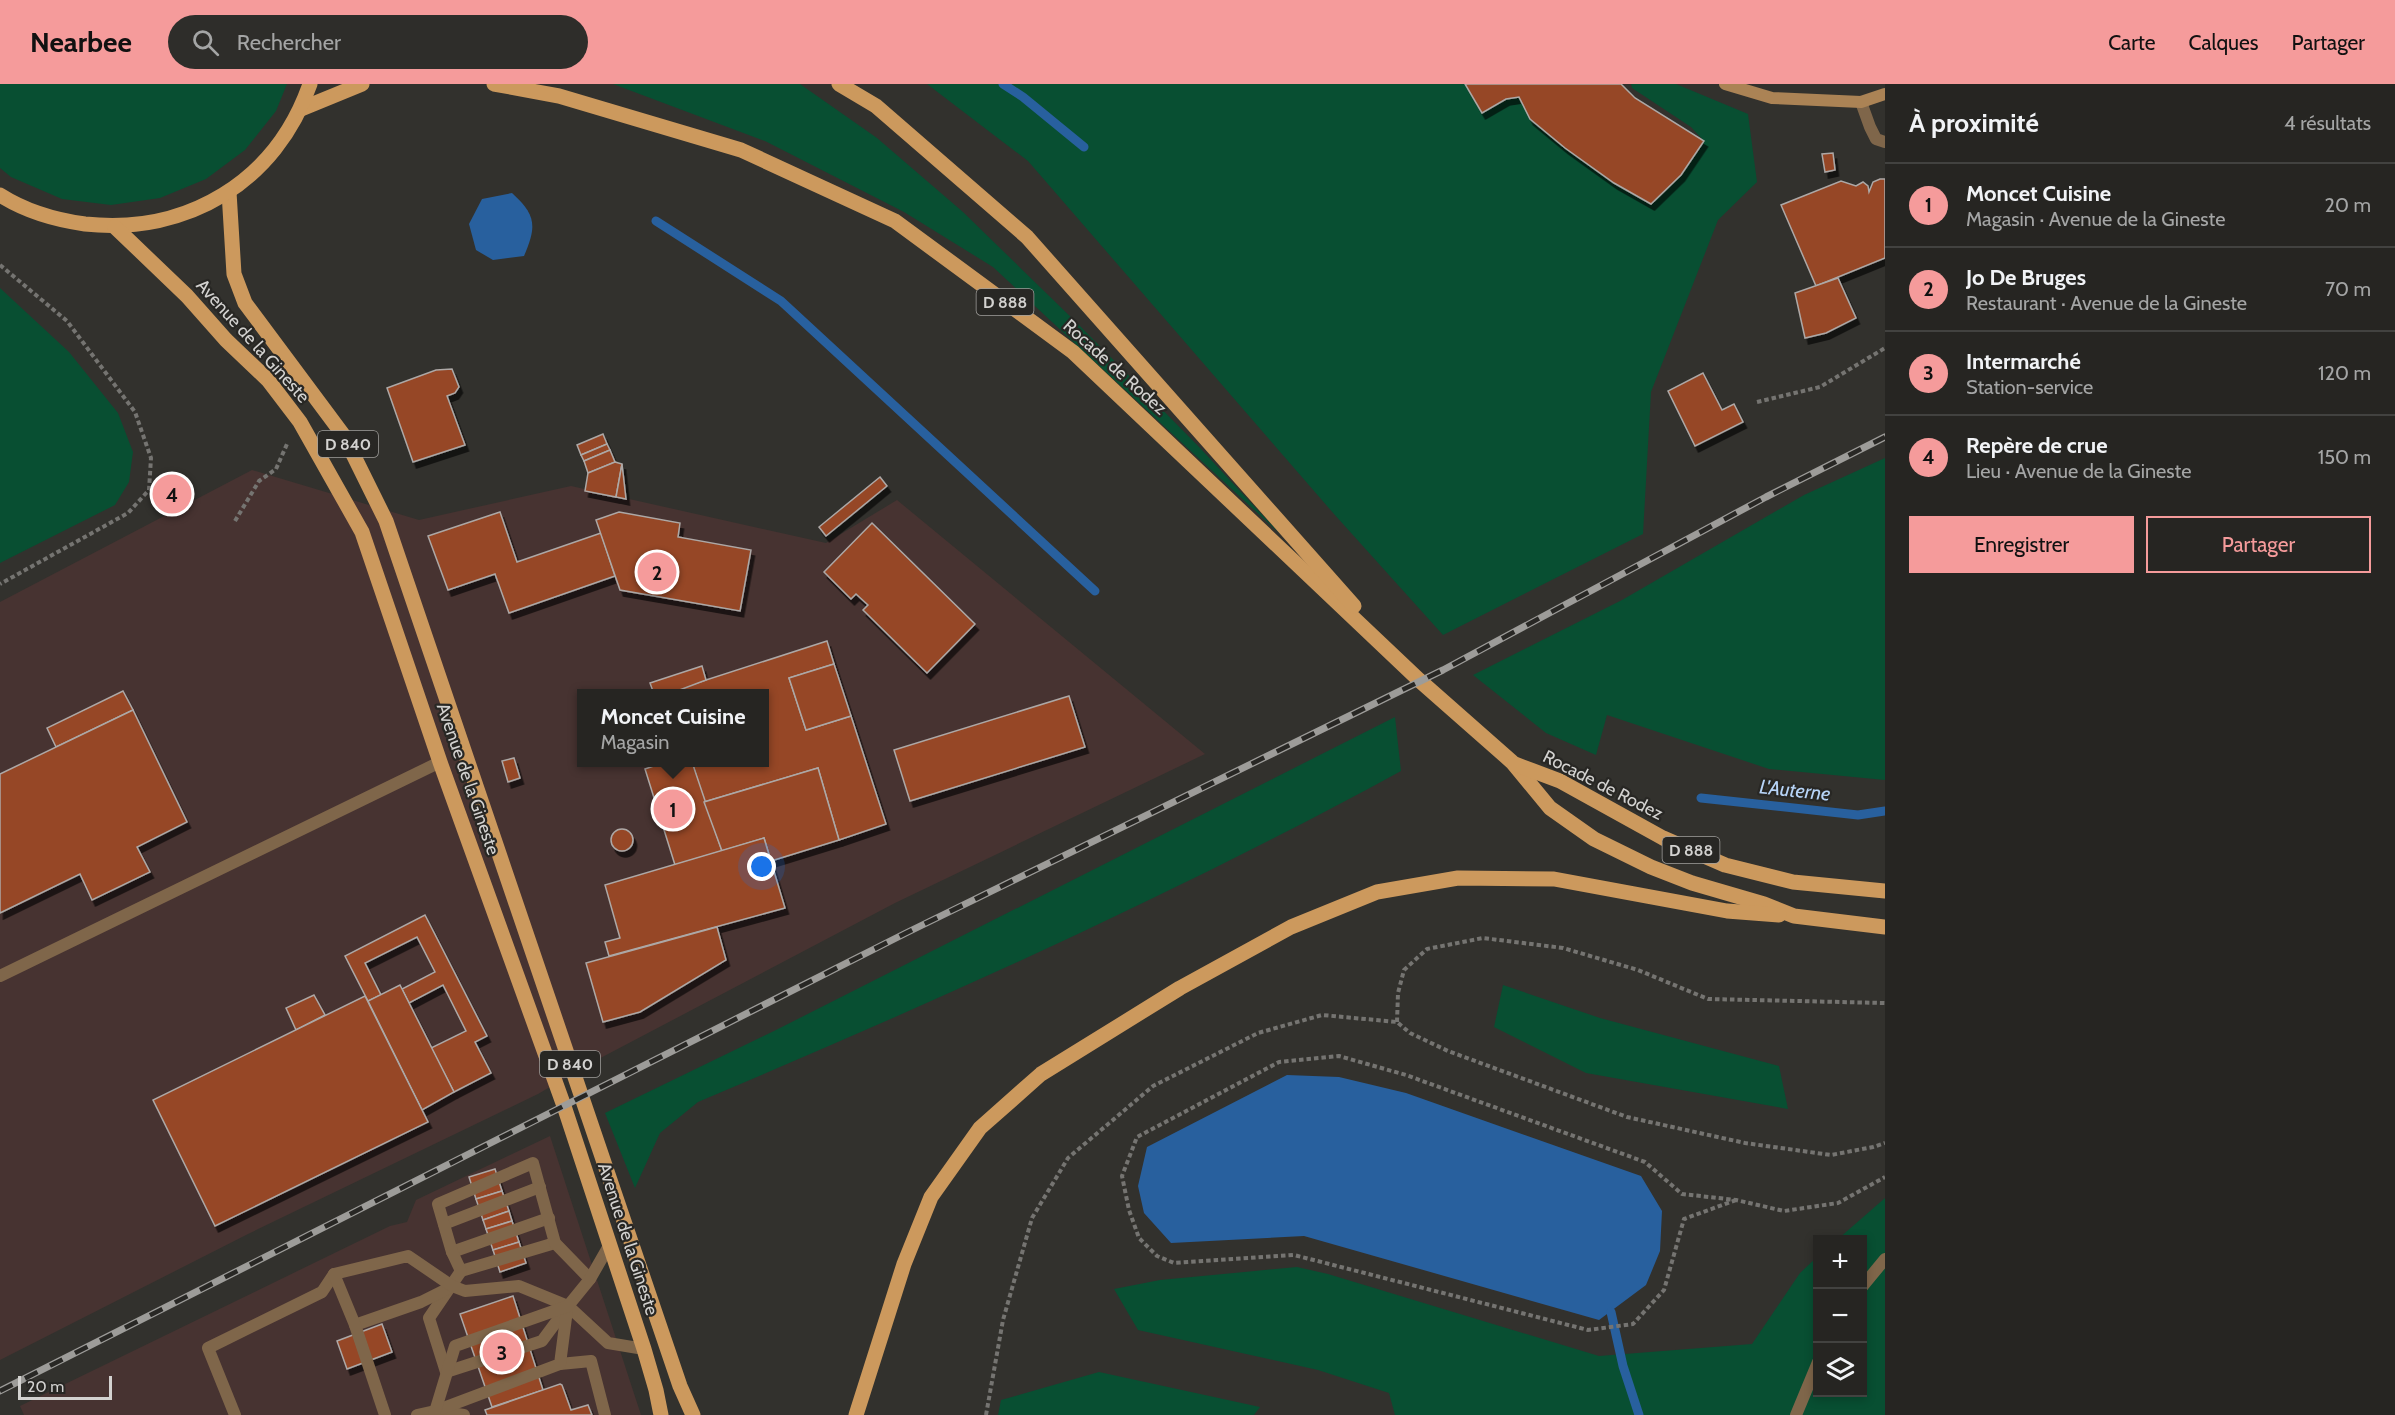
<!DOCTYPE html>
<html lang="fr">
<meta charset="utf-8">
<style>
body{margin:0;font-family:Cabin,sans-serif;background:#2e2d2a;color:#f1f3f6}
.controls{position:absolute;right:18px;bottom:18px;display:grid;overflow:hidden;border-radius:0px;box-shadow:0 3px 9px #0003}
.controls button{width:54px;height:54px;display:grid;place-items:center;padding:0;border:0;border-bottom:2px solid #424240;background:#262522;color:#f1f3f6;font:30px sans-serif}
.scale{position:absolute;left:18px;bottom:15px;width:94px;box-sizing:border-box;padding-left:6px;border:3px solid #d3d2d0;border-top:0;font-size:16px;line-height:21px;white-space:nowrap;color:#d3d2d0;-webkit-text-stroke:4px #282724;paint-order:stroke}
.you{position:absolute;left:762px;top:783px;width:21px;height:21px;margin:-15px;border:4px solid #fff;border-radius:50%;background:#1a73e8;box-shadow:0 0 0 9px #1a73e833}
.badge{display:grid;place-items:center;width:39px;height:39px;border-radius:50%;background:#f59b9b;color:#111;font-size:20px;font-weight:700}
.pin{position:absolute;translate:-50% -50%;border:3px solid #fff;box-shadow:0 2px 6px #0006}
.popup{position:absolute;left:577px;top:605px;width:192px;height:78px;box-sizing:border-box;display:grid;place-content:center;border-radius:0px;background:#262522;filter:drop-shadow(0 2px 4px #0005);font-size:20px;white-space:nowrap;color:#a4a5a5}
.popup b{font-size:22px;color:#f1f3f6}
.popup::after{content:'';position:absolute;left:50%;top:100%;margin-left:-12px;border:12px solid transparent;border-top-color:#262522}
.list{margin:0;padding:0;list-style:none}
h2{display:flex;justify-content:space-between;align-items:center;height:78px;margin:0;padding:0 24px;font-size:26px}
h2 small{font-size:20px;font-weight:400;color:#a4a5a5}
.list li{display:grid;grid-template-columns:39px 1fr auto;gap:18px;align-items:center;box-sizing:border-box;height:84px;padding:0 24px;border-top:2px solid #424240}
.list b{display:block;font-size:22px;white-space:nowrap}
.list p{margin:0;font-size:20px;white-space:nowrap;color:#a4a5a5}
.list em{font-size:20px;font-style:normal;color:#a4a5a5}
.actions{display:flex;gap:12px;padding:18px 24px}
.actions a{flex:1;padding:14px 0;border:2px solid #f59b9b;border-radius:0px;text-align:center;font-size:21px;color:#f59b9b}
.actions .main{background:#f59b9b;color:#111}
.icon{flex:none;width:33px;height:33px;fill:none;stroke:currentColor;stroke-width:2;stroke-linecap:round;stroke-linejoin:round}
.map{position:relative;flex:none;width:1885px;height:1331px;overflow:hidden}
header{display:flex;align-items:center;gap:36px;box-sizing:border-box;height:84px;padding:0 30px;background:#f59b9b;color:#111}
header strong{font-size:28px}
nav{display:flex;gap:33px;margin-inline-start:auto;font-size:21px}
.search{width:420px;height:54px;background:#2e2d2a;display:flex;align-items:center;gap:15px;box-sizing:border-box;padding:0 21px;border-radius:33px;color:#a4a5a5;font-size:22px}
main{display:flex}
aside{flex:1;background:#262522}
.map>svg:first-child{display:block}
.commercial{fill:#473331;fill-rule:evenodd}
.green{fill:#084f32}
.water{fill:#28609e}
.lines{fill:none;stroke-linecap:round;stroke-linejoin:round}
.stream{stroke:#28609e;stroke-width:9}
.building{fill:#964725;stroke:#ada8a6;stroke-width:1.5;filter:url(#shadow)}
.path{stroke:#757471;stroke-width:4;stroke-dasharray:4.5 3;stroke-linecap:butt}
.lane{stroke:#7f664a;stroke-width:12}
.street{stroke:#7f664a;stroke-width:12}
.secondary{stroke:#ab8355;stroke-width:12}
.primary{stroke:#cc995d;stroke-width:15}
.rail-casing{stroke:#9d9c99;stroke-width:7}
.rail{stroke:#282724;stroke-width:4.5;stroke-dasharray:14;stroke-linecap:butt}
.labels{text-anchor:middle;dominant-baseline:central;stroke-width:4.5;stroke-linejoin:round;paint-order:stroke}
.shield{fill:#282724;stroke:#a09f9c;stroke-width:1.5}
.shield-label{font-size:16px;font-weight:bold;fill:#d3d2d0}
.street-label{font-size:18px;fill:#d3d2d0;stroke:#282724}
.water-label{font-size:20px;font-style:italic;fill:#b7d4f7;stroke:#282724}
</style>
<header>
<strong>Nearbee</strong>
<div class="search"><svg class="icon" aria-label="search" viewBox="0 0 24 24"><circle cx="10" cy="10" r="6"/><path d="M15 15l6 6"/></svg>Rechercher</div>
<nav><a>Carte</a><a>Calques</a><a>Partager</a></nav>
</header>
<main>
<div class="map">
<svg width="1885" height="1331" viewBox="0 0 1885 1331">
<defs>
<filter id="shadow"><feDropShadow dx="3.5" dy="6" stdDeviation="0" flood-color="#0009"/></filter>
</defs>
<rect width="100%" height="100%" fill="#32312d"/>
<g class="commercial">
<path d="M252,386L419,436L571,402L826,459L897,416L1205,670L895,819L591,979L538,1010L248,1150L0,1276V518ZM582,610H765V678H582Z"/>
<path d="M550,1052L641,1331H24L20,1322L390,1142L407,1138L416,1116Z"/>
</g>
<g class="green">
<path d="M0,0H287L276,27L245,66L206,95L160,114L111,121L62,115L11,93L0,84Z"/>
<path d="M613,0H800L877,54L963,128L1079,241L1201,365L1280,450L993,183L904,128L765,57Z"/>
<path d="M927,0H1465L1482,28L1506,15L1519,13L1530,35L1565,64L1614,99L1650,120L1681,91L1704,57L1691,43L1632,4L1631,0H1676L1748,30L1757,98L1718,136L1651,308L1643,450L1443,551L1334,430L1028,77Z"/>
<path d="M0,204L69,268L118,329L133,368L129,398L115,421L0,479Z"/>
<path d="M1885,374V696L1769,685L1607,631L1596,671L1546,649L1473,591L1622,516L1804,411Z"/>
<path d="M1395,633L1401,687C1174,811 937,917 698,1018L660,1049L635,1104L605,1029L774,947Z"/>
<path d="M1503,901L1600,934L1779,982L1788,1025L1586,989L1494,943Z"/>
<path d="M1885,1114V1331H1395L1389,1309L1318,1286L1138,1246L1114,1205L1160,1196L1297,1183L1328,1190L1599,1272L1752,1260L1800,1189L1817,1173L1818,1308H1862V1156L1838,1155Z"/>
<path d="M1099,1288L1260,1323L1254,1331H998L1001,1316Z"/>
</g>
<g class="water">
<path d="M512,109C536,131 537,142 524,172L493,176L476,166L469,140L482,115Z"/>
<path d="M1287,991L1339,993L1406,1009L1641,1092L1662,1127L1660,1167L1646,1201L1599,1236L1304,1152L1171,1159L1144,1129L1138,1102L1147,1063Z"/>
</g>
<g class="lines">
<g class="stream">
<path d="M1003,0L1023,13L1084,63"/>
<path d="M656,137L781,217L1095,507"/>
<path d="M1701,714L1858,731L1885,727"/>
<path d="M1611,1228L1623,1282L1639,1331"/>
</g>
</g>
<g class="building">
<path d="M1465,0H1621L1635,14L1704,57L1681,91L1651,120L1614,99L1565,64L1530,35L1519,13L1506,15L1482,29Z"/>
<path d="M1833,69L1835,86L1825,88L1822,70Z"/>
<path d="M1880,95H1885V174L1816,202L1781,121L1841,97L1856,102L1863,98L1868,102L1869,108L1873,98Z"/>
<path d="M1838,194L1856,234L1826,249L1805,254L1795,209Z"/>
<path d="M452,285L459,303L455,309L447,312L465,361L413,378L387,304L436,286Z"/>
<path d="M1703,289L1722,326L1734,320L1743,338L1695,362L1668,307Z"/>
<path d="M603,350L607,360L581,371L577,361Z"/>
<path d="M607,360L610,366L584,377L581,371Z"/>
<path d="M610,366L615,378L588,389L584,377Z"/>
<path d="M615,378L622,380L616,413L585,407L588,389Z"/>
<path d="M622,380L626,415L616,413Z"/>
<path d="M880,393L887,402L826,452L819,443Z"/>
<path d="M500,428L517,478L601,449L615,492L509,529L495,490L448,506L428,452Z"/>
<path d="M619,428L680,439L678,453L751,466L740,527L620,506L596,436Z"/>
<path d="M872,439L975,540L927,589L863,526L868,521L856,510L851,515L824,488Z"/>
<path d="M827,557L834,580L789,594L806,646L851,632L886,740L839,756L818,684L704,718L692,678H765V610L669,608Z"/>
<path d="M834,580L851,632L806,646L789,594Z"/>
<path d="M702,582L706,596L669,610H654L650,599Z"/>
<path d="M123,607L133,626L56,663L47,644Z"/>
<path d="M1069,612L1085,663L910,717L894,666Z"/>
<path d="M133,626L187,738L137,763L150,788L92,816L80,790L0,829V690Z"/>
<path d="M514,674L520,694L508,698L502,677Z"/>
<path d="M665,678H692L722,767L675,781L645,685Z"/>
<path d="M818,684L839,756L771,777L764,754L722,767L704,718Z"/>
<circle cx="622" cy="756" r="11"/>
<path d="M764,754L785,824L609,872L605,858L620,854L605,801Z"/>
<path d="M425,831L487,952L475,958L491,989L454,1008L431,964L466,947L443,901L409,919L402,905L435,888L417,853L365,879L381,911L368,917L345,872Z"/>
<path d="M717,843L726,876L640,928L603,938L586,879Z"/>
<path d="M400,901L454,1008L422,1026L368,917Z"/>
<path d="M314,911L325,931L296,946L286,924Z"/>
<path d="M365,912L428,1038L215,1142L153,1016Z"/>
<path d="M495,1085L502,1107L476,1115L469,1093Z"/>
<path d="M502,1107L509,1127L483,1136L476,1115Z"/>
<path d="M509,1127L512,1137L486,1145L483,1136Z"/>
<path d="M512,1137L519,1158L493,1166L486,1145Z"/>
<path d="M519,1158L526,1179L500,1188L493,1166Z"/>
<path d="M513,1212L543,1306L492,1323L460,1230Z"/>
<path d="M382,1240L392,1268L347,1285L337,1257Z"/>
<path d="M560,1300L562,1301L571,1326L588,1321L592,1331H487L485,1326Z"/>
</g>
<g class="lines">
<g class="path">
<path d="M0,181L67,237L135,328L151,374L149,406L128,429L0,500"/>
<path d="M1757,318L1820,303L1885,264"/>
<path d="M235,437L259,397L276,385L287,360"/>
<path d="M1397,938L1398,909L1404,886L1427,865L1483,854L1563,864L1638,886L1708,915L1885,919"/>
<path d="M1736,1116L1684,1135L1664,1206L1633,1240L1588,1246L1294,1171L1174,1179L1157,1172L1139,1154L1129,1126L1122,1092L1137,1053L1279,978L1339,972L1406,991L1645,1078L1682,1110L1736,1116L1784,1127L1838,1119L1885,1093"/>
<path d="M986,1331L1003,1236L1032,1134L1068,1074L1153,1002L1258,949L1322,931L1397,938L1410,949L1448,967L1627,1033L1745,1059L1831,1071L1873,1063L1885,1059"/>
</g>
<g class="lane">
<path d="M0,892L440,678"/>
<path d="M444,1140L540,1103"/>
<path d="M452,1168L549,1134"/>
<path d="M461,1187L555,1159"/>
<path d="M568,1222L542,1257L446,1288L429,1234L461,1187L452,1168L438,1120L533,1079L555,1159L590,1195"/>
<path d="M355,1241L421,1218L449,1204"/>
<path d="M560,1280L591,1277L605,1331"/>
<path d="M437,1327L464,1331"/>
<path d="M235,1331L208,1264L322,1208L334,1190"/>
<path d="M385,1331L355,1241L334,1190L408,1172L452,1202L465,1207L519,1202L568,1222L608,1259L644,1265"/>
<path d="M417,1331L435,1327L560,1280L567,1226"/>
<path d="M434,1331L455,1262L568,1222L590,1195L610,1160"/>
</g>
<g class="street">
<path d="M1861,18L1870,43L1876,55L1885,58"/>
<path d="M1862,1203L1885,1175"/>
<path d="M1796,1331L1818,1278"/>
</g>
<path class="secondary" d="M1725,0L1772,14L1861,18L1885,10"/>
<g class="primary">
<path d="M494,0L559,12L741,66L895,137L1073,268L1419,596L1512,678L1550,724L1594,755L1651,783L1692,799L1764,820L1794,832L1885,843"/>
<path d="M839,0L876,22L1027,153L1354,522"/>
<path d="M301,25L362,0"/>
<path d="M229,108L234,190L245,219L344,352L386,437L680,1302L693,1331"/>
<path d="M0,111C25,127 56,136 85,140C187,151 276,98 310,0"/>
<path d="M115,143L187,212L226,256L268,296L300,338L362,448L440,678L564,1022L644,1265L656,1306L661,1331"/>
<path d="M1515,680L1560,697L1663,754L1725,781L1793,798L1885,807"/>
<path d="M856,1331L904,1180L931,1113L980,1044L1041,990L1180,904L1291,843L1377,808L1458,794L1554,795L1727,827L1779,831"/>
</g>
<defs>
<path id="rail" d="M0,1307L906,849L1443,586L1766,413L1885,353"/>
</defs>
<use href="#rail" class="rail-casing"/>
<use href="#rail" class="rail"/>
</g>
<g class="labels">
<g class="shield">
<rect x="976.5" y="205" width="57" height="26" rx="4.5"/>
<rect x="318" y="347" width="60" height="26" rx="4.5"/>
<rect x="1662.5" y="753" width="57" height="26" rx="4.5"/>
<rect x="540" y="967" width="60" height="26" rx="4.5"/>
</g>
<g class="shield-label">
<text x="1005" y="218">D 888</text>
<text x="348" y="360">D 840</text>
<text x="1691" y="766">D 888</text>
<text x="570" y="980">D 840</text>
</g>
<g class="street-label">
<text transform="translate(253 257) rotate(48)">Avenue de la Gineste</text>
<text transform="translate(1115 283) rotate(42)">Rocade de Rodez</text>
<text transform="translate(468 695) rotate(71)">Avenue de la Gineste</text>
<text transform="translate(1603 701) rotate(27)">Rocade de Rodez</text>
<text transform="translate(628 1155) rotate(72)">Avenue de la Gineste</text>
</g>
<g class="water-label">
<text transform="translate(1795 706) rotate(6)">L'Auterne</text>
</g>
</g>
</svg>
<div class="controls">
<button>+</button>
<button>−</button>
<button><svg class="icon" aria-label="layers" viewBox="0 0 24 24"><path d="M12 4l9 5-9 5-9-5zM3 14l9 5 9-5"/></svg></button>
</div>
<div class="scale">20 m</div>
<div class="you"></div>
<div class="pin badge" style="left:673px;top:725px">1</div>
<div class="popup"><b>Moncet Cuisine</b>Magasin</div>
<div class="pin badge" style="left:657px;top:488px">2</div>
<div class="pin badge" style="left:502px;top:1268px">3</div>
<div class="pin badge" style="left:172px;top:410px">4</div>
</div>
<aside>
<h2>À proximité<small>4 résultats</small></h2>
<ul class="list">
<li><span class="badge">1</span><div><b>Moncet Cuisine</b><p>Magasin · Avenue de la Gineste</p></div><em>20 m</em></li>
<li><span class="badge">2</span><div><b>Jo De Bruges</b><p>Restaurant · Avenue de la Gineste</p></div><em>70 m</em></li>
<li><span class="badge">3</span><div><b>Intermarché</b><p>Station-service</p></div><em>120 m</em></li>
<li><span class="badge">4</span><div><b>Repère de crue</b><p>Lieu · Avenue de la Gineste</p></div><em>150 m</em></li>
</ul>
<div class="actions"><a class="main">Enregistrer</a><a>Partager</a></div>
</aside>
</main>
